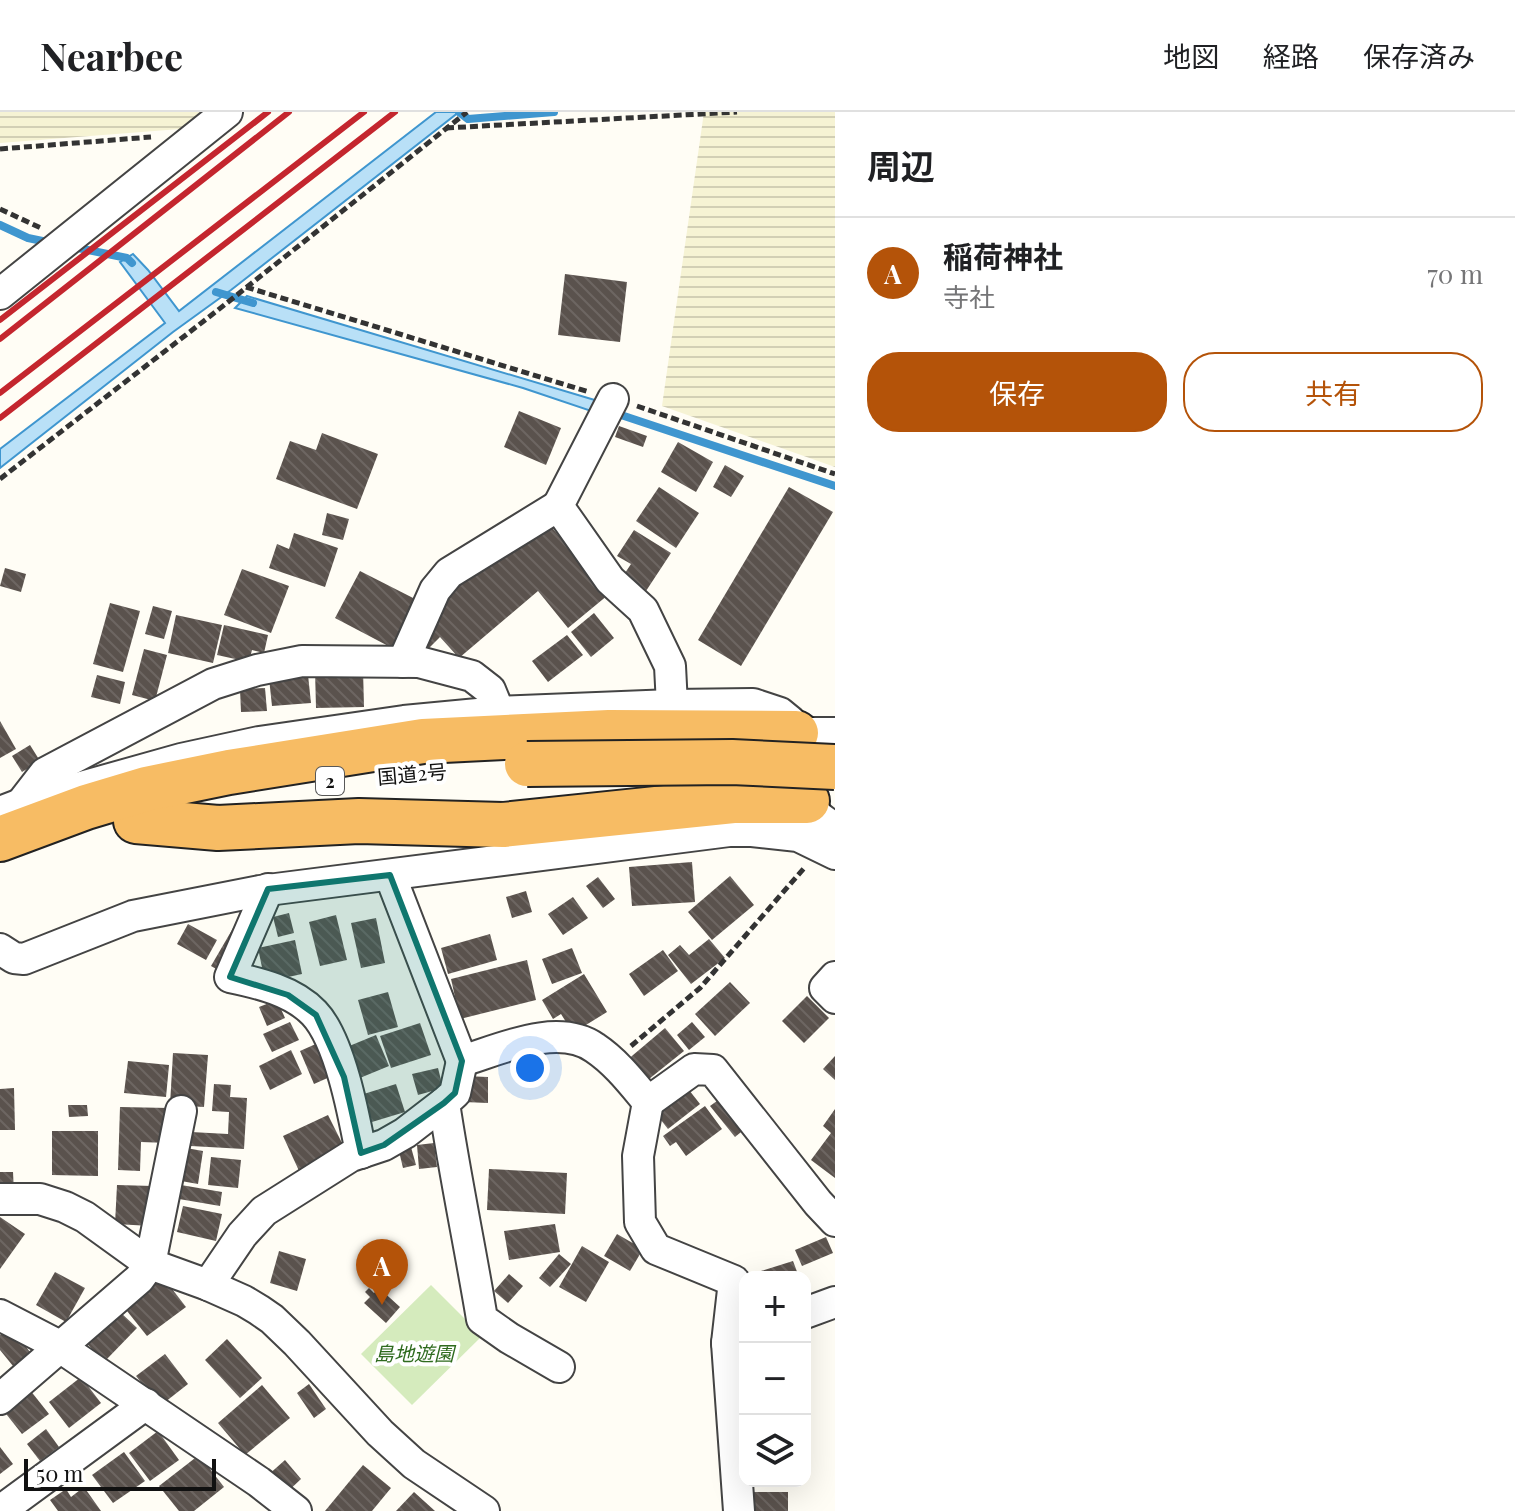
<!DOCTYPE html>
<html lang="ja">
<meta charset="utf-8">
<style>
body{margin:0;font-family:"Playfair Display","Noto Sans JP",serif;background:#f2f2f2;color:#202124}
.controls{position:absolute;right:24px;bottom:24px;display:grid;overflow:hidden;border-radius:16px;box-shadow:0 8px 32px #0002}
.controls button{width:72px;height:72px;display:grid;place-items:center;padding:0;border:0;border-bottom:2px solid #e0e0e0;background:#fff;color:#202124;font:40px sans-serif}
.scale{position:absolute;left:24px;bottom:20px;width:192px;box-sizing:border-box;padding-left:8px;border:4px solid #111;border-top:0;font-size:22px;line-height:28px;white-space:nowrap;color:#111;-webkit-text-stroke:6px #fff;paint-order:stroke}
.you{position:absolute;left:530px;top:956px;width:28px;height:28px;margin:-20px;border:6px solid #fff;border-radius:50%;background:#1a73e8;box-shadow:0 0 0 12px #1a73e833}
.badge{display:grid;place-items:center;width:52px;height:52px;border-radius:50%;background:#b45309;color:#fff;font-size:26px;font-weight:700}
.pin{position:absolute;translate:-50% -66px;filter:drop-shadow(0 2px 4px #0008)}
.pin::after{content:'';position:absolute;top:42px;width:28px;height:24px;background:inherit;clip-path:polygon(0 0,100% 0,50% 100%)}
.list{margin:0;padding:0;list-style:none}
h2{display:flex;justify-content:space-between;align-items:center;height:104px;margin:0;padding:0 32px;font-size:34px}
h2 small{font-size:26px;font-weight:400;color:#757577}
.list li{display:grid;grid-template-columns:52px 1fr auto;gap:24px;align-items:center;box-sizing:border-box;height:112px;padding:0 32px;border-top:2px solid #e0e0e0}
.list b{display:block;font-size:30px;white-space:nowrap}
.list p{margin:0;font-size:26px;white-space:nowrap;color:#757577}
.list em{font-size:26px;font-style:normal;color:#757577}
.actions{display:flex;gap:16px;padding:24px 32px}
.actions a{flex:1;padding:18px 0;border:2px solid #b45309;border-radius:32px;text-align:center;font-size:28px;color:#b45309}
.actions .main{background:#b45309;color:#fff}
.icon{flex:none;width:44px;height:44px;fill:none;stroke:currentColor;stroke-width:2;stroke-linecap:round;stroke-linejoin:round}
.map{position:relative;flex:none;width:835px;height:1399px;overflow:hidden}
header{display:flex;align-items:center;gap:48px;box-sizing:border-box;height:112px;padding:0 40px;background:#fff;border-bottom:2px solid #e0e0e0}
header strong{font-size:38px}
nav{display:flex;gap:44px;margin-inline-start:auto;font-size:28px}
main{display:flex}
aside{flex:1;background:#fff}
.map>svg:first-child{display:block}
.farmland{fill:url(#farmland-rules)}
.park{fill:#d5ebbd}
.water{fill:#b9e0f7;stroke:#3f96cf;stroke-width:2}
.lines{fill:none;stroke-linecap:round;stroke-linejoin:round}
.stream{stroke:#3f96cf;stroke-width:8}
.building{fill:url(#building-back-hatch)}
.minor-casing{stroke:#444;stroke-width:34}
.trunk-casing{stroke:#222;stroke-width:48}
.path{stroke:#333;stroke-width:5;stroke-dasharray:8 4;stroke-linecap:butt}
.minor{stroke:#fff;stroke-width:30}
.trunk{stroke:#f7bc64;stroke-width:44}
.rail{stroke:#c4262e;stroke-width:6}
.trunk-bridge-casing{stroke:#222;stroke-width:48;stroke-linecap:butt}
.trunk-bridge{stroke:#f7bc64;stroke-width:44}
.marked{fill:#0f766e;fill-opacity:0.2;stroke:#0f766e;stroke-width:6;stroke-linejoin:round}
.labels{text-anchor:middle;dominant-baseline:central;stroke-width:8;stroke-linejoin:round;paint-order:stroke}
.shield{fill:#fff;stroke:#585858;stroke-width:2}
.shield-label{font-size:18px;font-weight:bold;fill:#111}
.street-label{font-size:20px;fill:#111;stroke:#fff}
.park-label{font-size:20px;font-style:italic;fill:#2f6b1f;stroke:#fff}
</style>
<header>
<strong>Nearbee</strong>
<nav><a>地図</a><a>経路</a><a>保存済み</a></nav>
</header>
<main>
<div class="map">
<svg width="835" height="1399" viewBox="0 0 835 1399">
<defs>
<pattern id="farmland-rules" width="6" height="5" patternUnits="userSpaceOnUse" patternTransform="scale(2)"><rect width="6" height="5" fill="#f6f3d4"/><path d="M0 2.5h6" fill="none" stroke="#d2cfb5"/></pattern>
<pattern id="building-back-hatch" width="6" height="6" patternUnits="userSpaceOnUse" patternTransform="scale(2)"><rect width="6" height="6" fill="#5a524d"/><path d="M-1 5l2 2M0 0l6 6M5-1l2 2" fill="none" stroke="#6d6662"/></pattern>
</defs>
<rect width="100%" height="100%" fill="#fffdf5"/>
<g class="farmland">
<path d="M0,0H213L193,16L0,31Z"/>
<path d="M704,0H835V355L662,294Z"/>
</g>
<path class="park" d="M431,1173L482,1224L412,1293L361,1242Z"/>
<g class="water">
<path d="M436,0H459L231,178L173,220L0,356V337L165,211L120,150L133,142L148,158L179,199Z"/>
<path d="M247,184L598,289L597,301L523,276L235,196Z"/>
</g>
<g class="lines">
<g class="stream">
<path d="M459,0L468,7L554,0"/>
<path d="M0,113L28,126L52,131"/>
<path d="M73,135L127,146L132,151"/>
<path d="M216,180L253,191"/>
<path d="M615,301L835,374"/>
</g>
</g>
<g class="building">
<path d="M565,162L627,170L620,230L558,223Z"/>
<path d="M519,299L561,316L546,353L504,335Z"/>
<path d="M619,314L647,324L643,335L615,325Z"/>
<path d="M322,321L378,342L357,397L276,367L290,329L316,338Z"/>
<path d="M678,330L713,350L696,380L661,360Z"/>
<path d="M725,353L744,364L731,385L713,375Z"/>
<path d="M659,375L699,401L676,436L636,409Z"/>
<path d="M789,375L833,400L741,554L698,528Z"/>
<path d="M327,401L349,407L343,428L322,423Z"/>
<path d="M549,412L608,483L568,516L538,479L459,546L440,525L428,537L420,529L448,480L483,450Z"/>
<path d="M634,418L671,441L646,479L623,464L631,452L617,444Z"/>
<path d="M294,421L338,436L325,475L269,456L277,432L289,437Z"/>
<path d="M5,456L26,462L21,480L0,474Z"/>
<path d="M242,457L289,474L271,521L224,503Z"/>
<path d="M360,459L419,489L394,537L335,506Z"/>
<path d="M110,491L140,499L123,560L93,552Z"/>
<path d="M153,494L172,499L164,527L145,522Z"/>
<path d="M594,501L614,526L591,545L571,520Z"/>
<path d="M176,503L222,513L213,551L168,541Z"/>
<path d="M224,513L268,523L264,541L252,538L249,550L217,543Z"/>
<path d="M567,523L583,543L548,570L532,549Z"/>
<path d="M144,537L167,543L155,589L132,583Z"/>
<path d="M363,557L364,595L316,596L315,558Z"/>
<path d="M97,563L125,570L120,592L91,585Z"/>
<path d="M308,563L311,591L272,594L269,566Z"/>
<path d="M265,576L267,599L241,600L240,577Z"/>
<path d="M0,609L16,637L0,646Z"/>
<path d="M30,633L40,649L22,660L12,644Z"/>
<path d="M692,750L695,790L632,794L629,755Z"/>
<path d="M730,764L754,793L712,828L688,800Z"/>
<path d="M598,765L615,787L603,796L586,774Z"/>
<path d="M526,779L532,800L512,806L506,785Z"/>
<path d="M573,785L588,806L563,823L548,802Z"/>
<path d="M289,801L294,821L278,825L273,805Z"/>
<path d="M336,803L347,848L320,854L309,810Z"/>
<path d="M376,806L385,851L361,856L351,811Z"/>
<path d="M236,811L249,819L225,862L211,854Z"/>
<path d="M188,812L217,828L206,848L177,832Z"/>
<path d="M490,822L497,848L448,862L441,836Z"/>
<path d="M709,827L725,846L691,872L668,843L680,833L689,843Z"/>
<path d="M295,828L302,862L265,870L258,836Z"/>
<path d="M572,836L582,861L552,872L542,847Z"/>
<path d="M663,838L678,859L644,884L629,862Z"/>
<path d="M527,848L536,888L460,907L451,867Z"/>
<path d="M584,862L607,900L573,921L561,902L553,907L542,888Z"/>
<path d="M730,870L750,891L715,924L695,902Z"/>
<path d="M388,880L398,915L368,923L358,888Z"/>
<path d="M807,884L829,906L804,931L782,909Z"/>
<path d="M277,888L285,906L267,914L259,895Z"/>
<path d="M290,910L299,928L272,940L263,922Z"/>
<path d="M692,910L705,925L689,938L677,923Z"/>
<path d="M420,911L431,943L391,956L380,924Z"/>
<path d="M665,916L684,939L644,971L626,949Z"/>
<path d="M376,923L389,954L355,968L342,937Z"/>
<path d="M318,931L332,964L314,972L300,939Z"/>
<path d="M291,938L302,962L270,978L259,954Z"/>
<path d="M173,941L208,943L204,995L170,993Z"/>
<path d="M835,944V968L823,957Z"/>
<path d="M128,949L169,953L166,985L124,981Z"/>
<path d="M438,956L443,976L418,983L412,962Z"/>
<path d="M464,964L488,965V991L464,990Z"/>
<path d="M214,972L231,973L230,985L247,986L244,1037L191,1034V1020L228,1022L229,1000L212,999Z"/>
<path d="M396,972L405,1000L362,1013L354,985Z"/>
<path d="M14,976L15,1018H0V977Z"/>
<path d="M689,978L700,992L668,1017L657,1003Z"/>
<path d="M728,981L752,1011L735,1025L710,994Z"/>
<path d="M68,993H87L88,1004L69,1005Z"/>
<path d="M705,994L722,1017L686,1044L676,1030L670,1034L663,1024Z"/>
<path d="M120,995L169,996L168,1031L141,1030L140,1059L118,1058Z"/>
<path d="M835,997V1066L811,1048L831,1021L823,1014Z"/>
<path d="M328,1003L346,1039L300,1061L283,1024Z"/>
<path d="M52,1019H98V1064L52,1063Z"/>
<path d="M409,1028L416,1053L403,1056L397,1031Z"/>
<path d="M434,1031L437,1055L419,1057L417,1033Z"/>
<path d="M186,1036L203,1039L198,1072L181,1069Z"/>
<path d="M211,1045L241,1048L238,1076L208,1073Z"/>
<path d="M489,1057L567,1061L565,1102L487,1098Z"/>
<path d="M0,1060H13L14,1081L0,1082Z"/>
<path d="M117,1073L153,1074L151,1114L115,1112Z"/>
<path d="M181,1073L222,1080L220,1094L179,1087Z"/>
<path d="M183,1094L222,1102L216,1129L177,1120Z"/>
<path d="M0,1105L25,1122L0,1157Z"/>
<path d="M555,1112L560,1140L509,1148L504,1119Z"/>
<path d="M617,1122L643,1137L630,1159L604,1144Z"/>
<path d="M826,1125L833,1141L802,1154L795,1138Z"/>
<path d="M582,1134L609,1150L586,1190L559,1175Z"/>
<path d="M279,1139L306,1147L297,1179L270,1171Z"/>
<path d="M559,1142L571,1152L550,1175L539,1166Z"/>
<path d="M793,1149L799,1165H746L745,1164Z"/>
<path d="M55,1160L85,1176L66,1210L36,1193Z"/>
<path d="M509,1162L523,1174L508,1191L494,1179Z"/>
<path d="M162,1164L186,1195L147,1224L123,1194Z"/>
<path d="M369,1176L374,1181L379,1176L400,1195L386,1211L364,1191L370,1185L365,1180Z"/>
<path d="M118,1198L137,1216L105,1249L86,1231Z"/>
<path d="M10,1215L30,1240L13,1254L0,1238V1223Z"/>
<path d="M227,1227L262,1266L240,1286L205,1248Z"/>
<path d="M165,1242L188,1272L160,1294L136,1264Z"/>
<path d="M81,1265L101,1291L69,1316L49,1290Z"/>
<path d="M309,1272L326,1297L314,1306L297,1281Z"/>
<path d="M262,1273L290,1306L245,1343L218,1311Z"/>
<path d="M30,1278L49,1302L22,1322L3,1298Z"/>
<path d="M46,1317L59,1335L40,1349L27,1332Z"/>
<path d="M158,1319L179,1348L150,1369L129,1341Z"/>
<path d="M0,1335L13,1352L0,1362Z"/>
<path d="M124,1340L145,1369L113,1391L92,1363Z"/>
<path d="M199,1343L224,1375L194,1399H179L159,1374Z"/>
<path d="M285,1348L301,1367L284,1383L267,1364Z"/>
<path d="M363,1353L391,1376L372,1399H325Z"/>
<path d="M84,1375L101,1399H58L50,1388L66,1377L71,1385Z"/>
<path d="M414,1380L435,1399H396Z"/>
<path d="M749,1380H788V1399H750Z"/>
</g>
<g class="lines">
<defs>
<g id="minor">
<path d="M0,182L227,0"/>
<path d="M613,287L558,394L610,468L643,498L670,554L672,593"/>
<path d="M403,550L435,478L449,461L558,394"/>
<path d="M796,621H835"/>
<path d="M804,671C808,697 813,703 835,716"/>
<path d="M21,692L45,661L213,572L257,558L302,549L419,550L472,564L490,578L499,600"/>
<path d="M0,700L21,692L181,647L259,630L404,609L499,600L672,593L753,592L780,601L791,610L797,628"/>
<path d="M390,763L462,949C501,937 558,910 595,936C616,950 632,971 648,990L694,957L713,958L818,1091L835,1109"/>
<path d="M268,777L230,865C259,871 293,879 314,901C340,928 354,1004 361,1041"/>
<path d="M0,837L14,846L24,847L133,804L260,779L729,719H752L798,724L835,742"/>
<path d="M835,865L825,876L835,886"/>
<path d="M462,949L455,981L444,991C455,1064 470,1135 482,1207L509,1226L559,1255"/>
<path d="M648,990L638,1044L640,1110L656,1137L734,1169L727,1231L745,1224"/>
<path d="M0,1087H40L65,1095L85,1105L150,1152L208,1173L244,1189L259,1198L272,1207L297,1231L380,1321L414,1352L484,1399"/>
<path d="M208,1173L242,1123L264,1099L351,1044L384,1033L405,1021L444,991"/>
<path d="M805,1201L835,1190"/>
<path d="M0,1203L54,1231L259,1370L296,1399"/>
<path d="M727,1231L739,1399"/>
<path d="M0,1287L139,1167L150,1152L181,999"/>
<path d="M0,1399L146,1292"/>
</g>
<g id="trunk">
<path d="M136,709L218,716L359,709L503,713L733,689H807"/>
<path d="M0,727L86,695L146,677L229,660L423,629L609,620L796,621"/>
</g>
</defs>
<use href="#minor" class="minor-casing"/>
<use href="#trunk" class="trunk-casing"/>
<g class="path">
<path d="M446,16L737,0"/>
<path d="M0,37L151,25"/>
<path d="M0,97L43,117"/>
<path d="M246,175L589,280"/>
<path d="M637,294L835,362"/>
<path d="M0,367L218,198L467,0"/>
<path d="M631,934L700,876L805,755"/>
</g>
<use href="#minor" class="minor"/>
<use href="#trunk" class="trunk"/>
<g class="rail">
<path d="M0,208L268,0"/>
<path d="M0,227L289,0"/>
<path d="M0,281L364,0"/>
<path d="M0,306L395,0"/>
</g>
<defs>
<path id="trunk-bridge" d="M527,652L732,650L835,655"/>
</defs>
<use href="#trunk-bridge" class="trunk-bridge-casing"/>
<use href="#trunk-bridge" class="trunk-bridge"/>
</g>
<path class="marked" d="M390,763L462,949L455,981L444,991L384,1033L361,1041L344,965L316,903L288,883L230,865L268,777Z"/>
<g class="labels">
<rect class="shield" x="316" y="655" width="28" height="28" rx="6"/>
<g class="shield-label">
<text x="330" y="669">2</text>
</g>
<g class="street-label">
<text transform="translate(412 661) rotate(-5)">国道2号</text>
</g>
<g class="park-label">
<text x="414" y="1240">島地遊園</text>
</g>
</g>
</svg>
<div class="controls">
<button>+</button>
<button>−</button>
<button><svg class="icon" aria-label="layers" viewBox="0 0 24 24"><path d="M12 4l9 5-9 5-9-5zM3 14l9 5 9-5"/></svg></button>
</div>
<div class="scale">50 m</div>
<div class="you"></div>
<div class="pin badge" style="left:382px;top:1193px">A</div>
</div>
<aside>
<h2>周辺<small></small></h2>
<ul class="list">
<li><span class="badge">A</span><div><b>稲荷神社</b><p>寺社</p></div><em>70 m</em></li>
</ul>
<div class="actions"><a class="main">保存</a><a>共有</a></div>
</aside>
</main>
